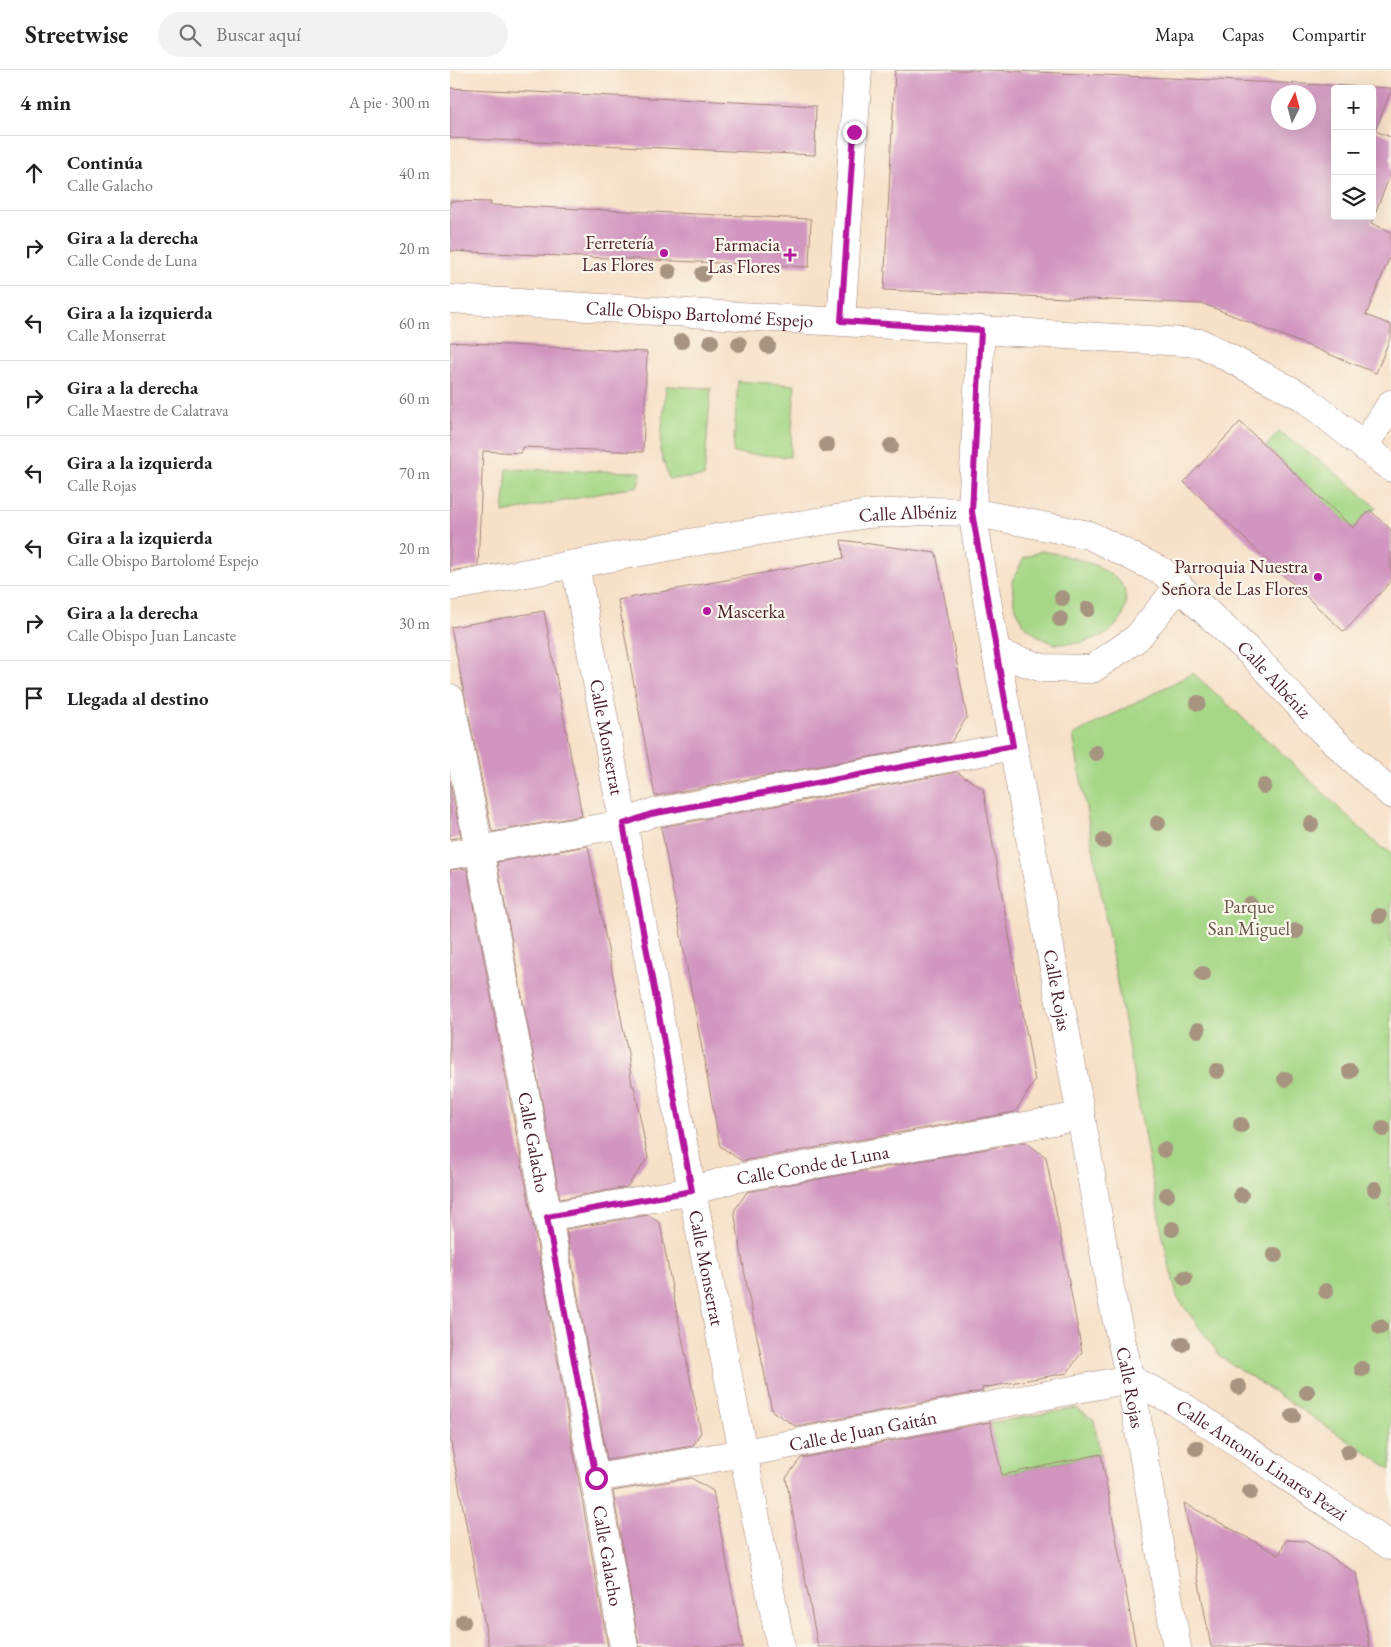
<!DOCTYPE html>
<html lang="es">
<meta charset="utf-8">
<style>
body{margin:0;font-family:"EB Garamond",serif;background:#f2f2f2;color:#202124}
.controls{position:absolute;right:15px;top:15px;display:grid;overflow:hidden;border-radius:5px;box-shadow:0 5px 20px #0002}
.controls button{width:45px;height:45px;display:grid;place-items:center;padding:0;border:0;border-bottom:1px solid #e0e0e0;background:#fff;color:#202124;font:25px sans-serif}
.compass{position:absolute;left:821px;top:15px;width:45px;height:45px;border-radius:50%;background:#fff;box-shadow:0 5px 20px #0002;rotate:6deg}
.stop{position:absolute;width:15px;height:15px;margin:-11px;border:4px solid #b5179e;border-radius:50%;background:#fff}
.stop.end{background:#b5179e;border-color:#fff;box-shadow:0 1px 5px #0008}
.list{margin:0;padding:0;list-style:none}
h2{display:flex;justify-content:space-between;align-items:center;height:65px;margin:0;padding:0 20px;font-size:21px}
h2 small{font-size:16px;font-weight:400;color:#757577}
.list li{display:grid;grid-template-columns:32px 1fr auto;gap:15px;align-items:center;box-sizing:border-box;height:75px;padding:0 20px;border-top:1px solid #e0e0e0}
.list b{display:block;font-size:19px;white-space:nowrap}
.list p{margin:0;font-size:16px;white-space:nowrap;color:#757577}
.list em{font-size:16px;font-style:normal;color:#757577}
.icon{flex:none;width:28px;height:28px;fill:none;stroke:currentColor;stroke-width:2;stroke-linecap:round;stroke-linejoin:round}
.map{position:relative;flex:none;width:941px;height:1577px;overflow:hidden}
header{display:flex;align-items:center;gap:30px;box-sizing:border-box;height:70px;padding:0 25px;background:#fff;border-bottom:1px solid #e0e0e0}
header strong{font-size:24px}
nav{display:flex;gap:28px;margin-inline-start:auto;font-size:18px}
.search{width:350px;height:45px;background:#f2f2f2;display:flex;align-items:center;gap:12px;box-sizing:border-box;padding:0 18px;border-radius:28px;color:#757577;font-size:19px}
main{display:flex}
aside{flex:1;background:#fff}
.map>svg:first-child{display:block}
.green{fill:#a6d786;stroke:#787b58}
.building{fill:#d195c0;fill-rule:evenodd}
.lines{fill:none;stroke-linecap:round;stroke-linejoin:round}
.minor-casing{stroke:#a08079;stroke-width:29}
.minor{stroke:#fff;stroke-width:28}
.tree{fill:#a79480}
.route{stroke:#b5179e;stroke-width:6}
.poi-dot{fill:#b5179e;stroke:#fbf7ec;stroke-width:2}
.labels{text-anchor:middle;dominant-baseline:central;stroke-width:4.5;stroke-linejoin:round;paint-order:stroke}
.poi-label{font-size:19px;fill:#4a1f2b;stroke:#fbf7ec;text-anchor:end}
.street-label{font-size:19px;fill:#4a1f2b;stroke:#fbf7ec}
.park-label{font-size:19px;fill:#665646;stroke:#fbf7ec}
</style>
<header>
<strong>Streetwise</strong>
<div class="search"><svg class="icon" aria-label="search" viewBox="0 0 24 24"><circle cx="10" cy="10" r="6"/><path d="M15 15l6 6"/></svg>Buscar aquí</div>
<nav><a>Mapa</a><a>Capas</a><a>Compartir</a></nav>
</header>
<main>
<aside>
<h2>4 min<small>A pie · 300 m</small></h2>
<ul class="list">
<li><svg class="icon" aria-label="ahead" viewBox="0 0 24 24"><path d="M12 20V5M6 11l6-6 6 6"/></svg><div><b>Continúa</b><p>Calle Galacho</p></div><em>40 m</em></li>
<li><svg class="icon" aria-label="right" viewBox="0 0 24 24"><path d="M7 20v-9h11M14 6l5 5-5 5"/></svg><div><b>Gira a la derecha</b><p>Calle Conde de Luna</p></div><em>20 m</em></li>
<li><svg class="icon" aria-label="left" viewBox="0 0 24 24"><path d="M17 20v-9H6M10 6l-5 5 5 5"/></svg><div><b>Gira a la izquierda</b><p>Calle Monserrat</p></div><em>60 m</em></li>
<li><svg class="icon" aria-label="right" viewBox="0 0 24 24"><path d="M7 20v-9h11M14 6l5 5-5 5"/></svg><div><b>Gira a la derecha</b><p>Calle Maestre de Calatrava</p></div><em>60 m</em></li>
<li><svg class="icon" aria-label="left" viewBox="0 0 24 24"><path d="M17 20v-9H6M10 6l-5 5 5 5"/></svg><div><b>Gira a la izquierda</b><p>Calle Rojas</p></div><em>70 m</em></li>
<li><svg class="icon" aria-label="left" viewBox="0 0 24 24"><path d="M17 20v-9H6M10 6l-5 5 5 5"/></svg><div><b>Gira a la izquierda</b><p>Calle Obispo Bartolomé Espejo</p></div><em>20 m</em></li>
<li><svg class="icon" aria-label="right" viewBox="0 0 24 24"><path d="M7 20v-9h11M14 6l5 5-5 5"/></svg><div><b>Gira a la derecha</b><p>Calle Obispo Juan Lancaste</p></div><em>30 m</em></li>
<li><svg class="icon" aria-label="arrive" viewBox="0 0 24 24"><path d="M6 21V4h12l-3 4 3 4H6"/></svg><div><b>Llegada al destino</b></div></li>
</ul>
</aside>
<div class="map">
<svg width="941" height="1577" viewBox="0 0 941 1577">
<rect width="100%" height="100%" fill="#fbf7ec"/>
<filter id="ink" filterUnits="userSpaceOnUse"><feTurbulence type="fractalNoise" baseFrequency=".02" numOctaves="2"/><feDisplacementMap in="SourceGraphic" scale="10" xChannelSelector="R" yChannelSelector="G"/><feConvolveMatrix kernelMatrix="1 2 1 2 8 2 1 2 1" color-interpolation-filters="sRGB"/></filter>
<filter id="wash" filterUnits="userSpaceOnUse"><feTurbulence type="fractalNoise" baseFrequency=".0096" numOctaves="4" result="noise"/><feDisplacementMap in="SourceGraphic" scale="20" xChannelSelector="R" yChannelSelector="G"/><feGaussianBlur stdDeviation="1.12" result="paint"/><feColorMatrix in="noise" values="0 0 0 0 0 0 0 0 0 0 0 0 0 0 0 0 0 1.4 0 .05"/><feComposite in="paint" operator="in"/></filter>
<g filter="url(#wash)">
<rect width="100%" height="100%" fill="#f6e0c7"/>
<g class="green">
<path d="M288,311L345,315L340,387L283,383Z"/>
<path d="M216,316L261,318L254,407L219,409L210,381Z"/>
<path d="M829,362L880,398L926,437L922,442L920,440L903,458L816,376Z"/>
<path d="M57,399L191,402L188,416L53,443Z"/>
<path d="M591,481L613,485L645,495L668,509L675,521L676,534L672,549L657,564L630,573L605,574L589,567L573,554L564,533L562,511L574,488Z"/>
<path d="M743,603L828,680L930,777L941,782V1399L771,1287L727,1227L713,1168L690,1042L623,665Z"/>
<path d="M626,1338L644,1350L650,1384L551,1405L540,1353Z"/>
</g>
<g id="blocks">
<g class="building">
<path d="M445,0H541L941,18V21L925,61L941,67V103L921,153L941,162V184L916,245L941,255V266L926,303L754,234L434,220ZM885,19H922V146H885ZM828,22H858V52H828Z"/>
<path d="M0,18L366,36L365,85L0,68Z"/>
<path d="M0,131L41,132L40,135L361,149L359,197L0,181Z"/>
<path d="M0,272L197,282L193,382L72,377L71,383L33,381L28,496L0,501Z"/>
<path d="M790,352L903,458L920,440L941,460V511L894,562L734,412Z"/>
<path d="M391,470L486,483L517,647L501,672L205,726L168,530L394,488Z"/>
<path d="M94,541L132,746L42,762L1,557Z"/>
<path d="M507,702L533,719L585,1011L565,1042L292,1091L270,1076L211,757Z"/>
<path d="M0,711L11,767L0,769Z"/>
<path d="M138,776L178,984L182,1016H184L198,1088L177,1117L110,1129L47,792Z"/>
<path d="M17,798L96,1223L158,1577H39L6,1400L0,1368V800Z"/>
<path d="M575,1072L596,1087L632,1282L617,1303L532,1318L533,1321L347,1357L322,1341L298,1222L284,1141L297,1122Z"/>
<path d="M198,1145L210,1153L222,1218L251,1362L243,1376L157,1390L116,1159Z"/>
<path d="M540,1352L552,1405L651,1384L686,1577H368L336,1408L351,1388Z"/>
<path d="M241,1408L263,1421L293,1577H189L163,1421Z"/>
<path d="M734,1433L829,1485L836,1470L855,1471L906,1503L920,1577H761Z"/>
</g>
</g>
</g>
<g filter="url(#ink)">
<use href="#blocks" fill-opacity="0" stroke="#a08079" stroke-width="1"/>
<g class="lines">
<defs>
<g id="minor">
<path id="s1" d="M0,229L751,273L853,327L941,398"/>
<path d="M391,251L408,0"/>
<path id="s2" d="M531,260L522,442L546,583L631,1046L662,1229L680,1309L727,1577"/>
<path d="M914,376L941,334"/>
<path id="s3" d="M125,494L242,1121L331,1577"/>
<path id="s4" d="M0,517L272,467L418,444L477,441L522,442L639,465L713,502L804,586L873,661L941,724"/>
<path d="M546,583L593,598L642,599L687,568L729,516"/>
<path id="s5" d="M0,628C61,943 120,1260 174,1577"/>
<path d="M0,785L173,754L201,743L563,676"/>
<path id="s6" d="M97,1147L242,1121L282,1109L631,1046"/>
<path id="s7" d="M146,1408L294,1383L680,1309L726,1332L941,1476"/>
</g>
</defs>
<use href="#minor" class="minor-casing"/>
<use href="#minor" class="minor"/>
</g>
<g class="tree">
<circle cx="219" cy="202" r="8"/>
<circle cx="253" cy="204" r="8"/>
<circle cx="232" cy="271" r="8"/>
<circle cx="261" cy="272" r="8"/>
<circle cx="289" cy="274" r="8"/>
<circle cx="318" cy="276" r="8"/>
<circle cx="377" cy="375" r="8"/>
<circle cx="441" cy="376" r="8"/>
<circle cx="612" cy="528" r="8"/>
<circle cx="638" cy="539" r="8"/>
<circle cx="610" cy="549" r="8"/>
<circle cx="748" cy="633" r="8"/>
<circle cx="646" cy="683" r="8"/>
<circle cx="814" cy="716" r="8"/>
<circle cx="708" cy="753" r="8"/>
<circle cx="861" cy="754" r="8"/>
<circle cx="654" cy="771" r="8"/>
<circle cx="800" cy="834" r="8"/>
<circle cx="929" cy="846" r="8"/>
<circle cx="846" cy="861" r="8"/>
<circle cx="753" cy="904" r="8"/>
<circle cx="748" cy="960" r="8"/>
<circle cx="767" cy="1001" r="8"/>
<circle cx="900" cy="1001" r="8"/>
<circle cx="835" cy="1009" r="8"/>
<circle cx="791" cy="1055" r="8"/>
<circle cx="933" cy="1059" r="8"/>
<circle cx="714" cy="1080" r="8"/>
<circle cx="925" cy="1119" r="8"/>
<circle cx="717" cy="1125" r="8"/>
<circle cx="791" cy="1125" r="8"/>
<circle cx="722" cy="1159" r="8"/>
<circle cx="825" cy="1185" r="8"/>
<circle cx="735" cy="1208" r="8"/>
<circle cx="876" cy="1221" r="8"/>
<circle cx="930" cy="1257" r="8"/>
<circle cx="732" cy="1274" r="8"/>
<circle cx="912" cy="1299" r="8"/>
<circle cx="789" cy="1317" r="8"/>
<circle cx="857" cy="1322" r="8"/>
<circle cx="843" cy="1346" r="8"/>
<circle cx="746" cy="1378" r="8"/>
<circle cx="898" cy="1382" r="8"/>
<circle cx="800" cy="1422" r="8"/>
<circle cx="13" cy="1552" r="8"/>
</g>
</g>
<g class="lines" filter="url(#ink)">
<path class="route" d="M146,1408L97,1147L242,1121L173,754L201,744L563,676L522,442L531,260L391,251L404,62"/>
</g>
<g class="poi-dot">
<circle cx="214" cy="183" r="5"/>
<path d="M337.5 177.5h5v5h5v5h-5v5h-5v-5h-5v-5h5z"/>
<circle cx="868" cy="507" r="5"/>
<circle cx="257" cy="541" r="5"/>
</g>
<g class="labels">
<g class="poi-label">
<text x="204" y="172">Ferretería<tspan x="204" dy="22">Las Flores</tspan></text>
<text x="330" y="174">Farmacia<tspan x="330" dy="22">Las Flores</tspan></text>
<text x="858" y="496">Parroquia Nuestra<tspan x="858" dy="22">Señora de Las Flores</tspan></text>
<text x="267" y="541" text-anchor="start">Mascerka</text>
</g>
<g class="street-label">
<text stroke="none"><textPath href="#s1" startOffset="250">Calle Obispo Bartolomé Espejo</textPath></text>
<text stroke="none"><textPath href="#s4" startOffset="464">Calle Albéniz</textPath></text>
<text stroke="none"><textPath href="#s4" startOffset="885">Calle Albéniz</textPath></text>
<text stroke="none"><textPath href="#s3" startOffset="176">Calle Monserrat</textPath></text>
<text stroke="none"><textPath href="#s2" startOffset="668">Calle Rojas</textPath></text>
<text stroke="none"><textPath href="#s5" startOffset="452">Calle Galacho</textPath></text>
<text stroke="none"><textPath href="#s6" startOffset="271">Calle Conde de Luna</textPath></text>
<text stroke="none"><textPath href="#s3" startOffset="716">Calle Monserrat</textPath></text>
<text stroke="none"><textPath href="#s2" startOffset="1072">Calle Rojas</textPath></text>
<text stroke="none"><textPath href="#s7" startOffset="271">Calle de Juan Gaitán</textPath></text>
<text stroke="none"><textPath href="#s7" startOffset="698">Calle Antonio Linares Pezzi</textPath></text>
<text stroke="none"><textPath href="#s5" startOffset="872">Calle Galacho</textPath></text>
</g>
<g class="park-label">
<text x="799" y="836">Parque<tspan x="799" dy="22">San Miguel</tspan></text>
</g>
</g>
</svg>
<div class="controls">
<button>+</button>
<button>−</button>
<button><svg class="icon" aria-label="layers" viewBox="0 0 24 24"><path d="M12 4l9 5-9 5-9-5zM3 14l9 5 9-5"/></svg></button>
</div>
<svg class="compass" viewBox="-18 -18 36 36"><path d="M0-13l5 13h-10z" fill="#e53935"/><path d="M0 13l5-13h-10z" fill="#757577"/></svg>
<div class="stop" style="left:146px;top:1408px"></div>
<div class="stop end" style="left:404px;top:62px"></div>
</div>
</main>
